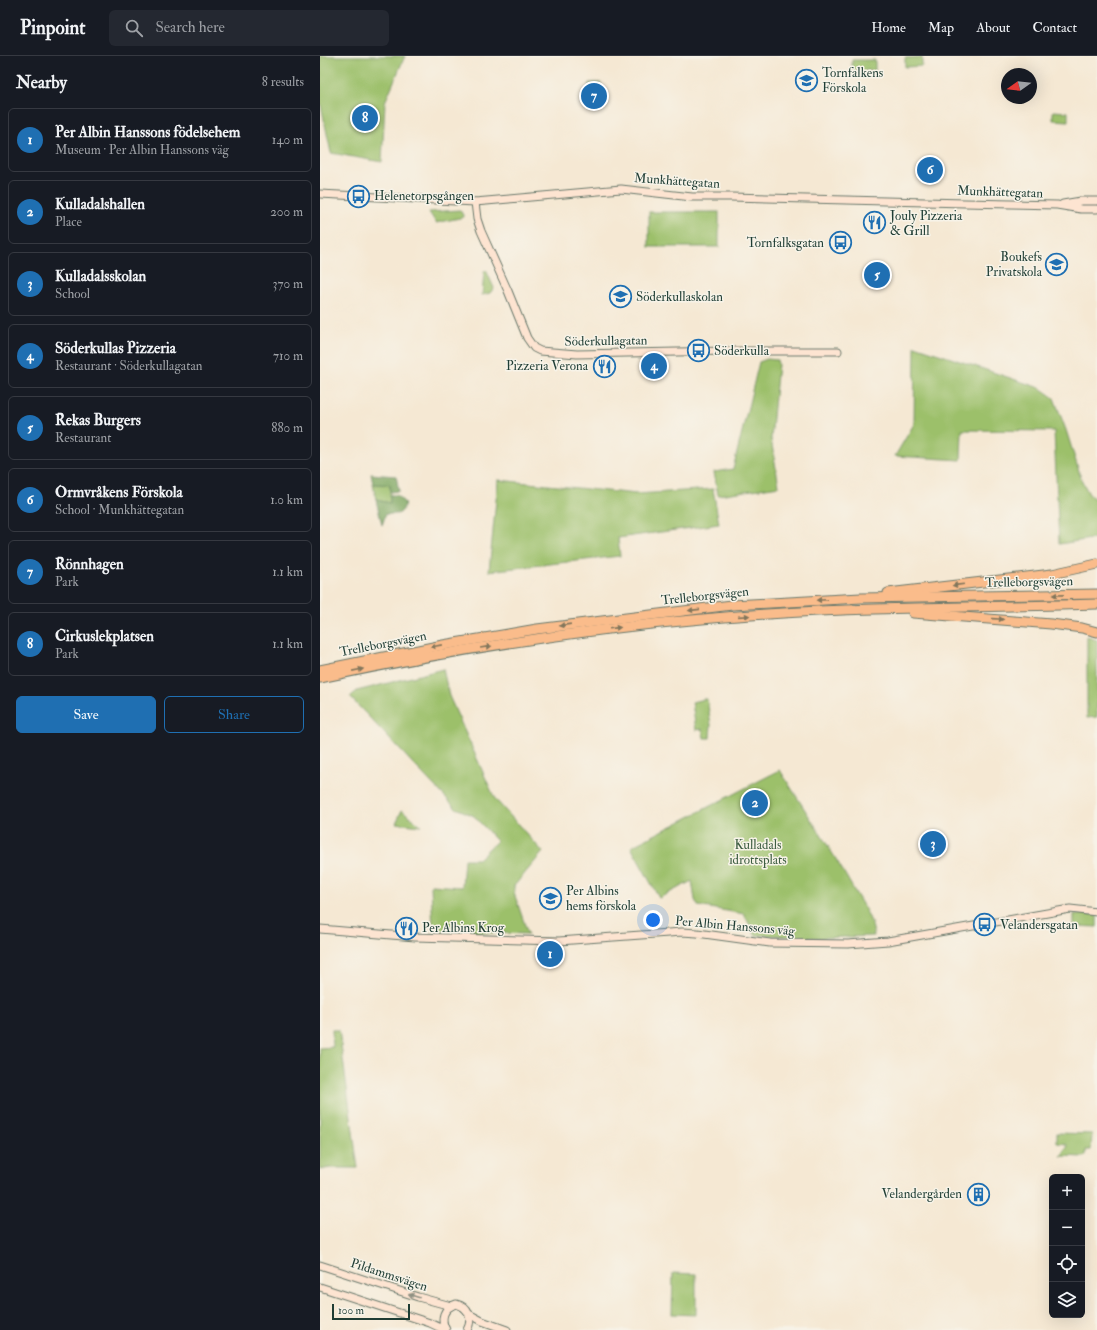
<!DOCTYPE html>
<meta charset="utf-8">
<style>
body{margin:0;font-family:"IM FELL Double Pica",serif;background:#242831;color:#f1f3f6}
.controls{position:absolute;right:12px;bottom:12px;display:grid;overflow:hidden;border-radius:6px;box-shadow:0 4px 16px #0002}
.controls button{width:36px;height:36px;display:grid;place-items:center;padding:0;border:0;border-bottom:1px solid #363941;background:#171b24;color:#f1f3f6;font:20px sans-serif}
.compass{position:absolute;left:681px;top:12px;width:36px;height:36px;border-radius:50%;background:#171b24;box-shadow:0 4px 16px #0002;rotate:255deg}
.scale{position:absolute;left:12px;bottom:10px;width:78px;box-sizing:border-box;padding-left:4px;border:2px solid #1f3d34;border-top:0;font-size:11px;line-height:14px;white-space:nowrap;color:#1f3d34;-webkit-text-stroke:3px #f7f3e8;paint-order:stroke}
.you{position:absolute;left:333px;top:864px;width:14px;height:14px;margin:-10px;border:3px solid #fff;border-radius:50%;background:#1a73e8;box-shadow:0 0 0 6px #1a73e833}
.badge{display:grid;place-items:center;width:26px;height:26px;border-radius:50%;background:#1f6fb2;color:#fff;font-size:13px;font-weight:700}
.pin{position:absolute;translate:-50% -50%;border:2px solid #fff;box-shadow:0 1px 4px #0006}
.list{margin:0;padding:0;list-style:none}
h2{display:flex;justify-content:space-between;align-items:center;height:52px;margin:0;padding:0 16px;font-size:17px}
h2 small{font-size:13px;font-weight:400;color:#9ea1a6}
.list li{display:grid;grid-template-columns:26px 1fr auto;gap:12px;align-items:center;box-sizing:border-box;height:64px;margin:0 8px 8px;padding:0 8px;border:1px solid #363941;border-radius:6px}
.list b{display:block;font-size:15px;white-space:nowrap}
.list p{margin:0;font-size:13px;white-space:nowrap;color:#9ea1a6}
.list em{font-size:13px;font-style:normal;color:#9ea1a6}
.actions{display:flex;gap:8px;padding:12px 16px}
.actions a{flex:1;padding:9px 0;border:1px solid #1f6fb2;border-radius:6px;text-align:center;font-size:14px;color:#1f6fb2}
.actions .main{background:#1f6fb2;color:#fff}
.icon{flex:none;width:22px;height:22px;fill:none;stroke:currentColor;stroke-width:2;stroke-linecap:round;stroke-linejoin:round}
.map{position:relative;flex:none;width:777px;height:1274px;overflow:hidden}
header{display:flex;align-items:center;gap:24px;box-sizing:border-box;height:56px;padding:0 20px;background:#171b24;border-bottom:1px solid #363941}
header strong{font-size:19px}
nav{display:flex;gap:22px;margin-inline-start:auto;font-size:14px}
.search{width:280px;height:36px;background:#242831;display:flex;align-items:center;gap:10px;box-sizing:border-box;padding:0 14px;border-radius:6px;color:#9ea1a6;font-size:15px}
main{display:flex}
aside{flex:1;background:#171b24}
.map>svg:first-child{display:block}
.green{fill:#9cc06a;stroke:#5e7e4f}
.forest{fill:#7da65e;stroke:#4e7249}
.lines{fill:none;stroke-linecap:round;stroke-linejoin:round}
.secondary-casing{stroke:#6a796c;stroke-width:9}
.highway-casing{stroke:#6a796c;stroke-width:11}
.secondary{stroke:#fde4d1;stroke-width:7}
.highway{stroke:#fabc8b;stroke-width:9}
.oneway{fill:#82765b}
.oneway2{fill:#8e9082}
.labels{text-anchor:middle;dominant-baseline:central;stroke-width:3;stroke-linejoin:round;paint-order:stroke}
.poi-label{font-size:13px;fill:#1f3d34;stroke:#f7f3e8;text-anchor:start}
.street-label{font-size:13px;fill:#1f3d34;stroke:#f7f3e8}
.park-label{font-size:13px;fill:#3e5e42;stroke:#f7f3e8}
</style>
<header>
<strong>Pinpoint</strong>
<div class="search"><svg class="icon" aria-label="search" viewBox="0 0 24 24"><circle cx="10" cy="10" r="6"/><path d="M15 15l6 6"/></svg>Search here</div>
<nav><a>Home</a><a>Map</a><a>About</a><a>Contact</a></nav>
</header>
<main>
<aside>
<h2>Nearby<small>8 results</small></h2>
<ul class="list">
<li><span class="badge">1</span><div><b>Per Albin Hanssons födelsehem</b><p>Museum · Per Albin Hanssons väg</p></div><em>140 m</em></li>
<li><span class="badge">2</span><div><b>Kulladalshallen</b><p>Place</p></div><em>200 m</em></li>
<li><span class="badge">3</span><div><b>Kulladalsskolan</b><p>School</p></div><em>370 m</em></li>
<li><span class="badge">4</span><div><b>Söderkullas Pizzeria</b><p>Restaurant · Söderkullagatan</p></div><em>710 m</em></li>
<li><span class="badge">5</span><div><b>Rekas Burgers</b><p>Restaurant</p></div><em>880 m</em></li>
<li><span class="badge">6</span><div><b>Ormvråkens Förskola</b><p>School · Munkhättegatan</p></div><em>1.0 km</em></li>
<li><span class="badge">7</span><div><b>Rönnhagen</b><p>Park</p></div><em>1.1 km</em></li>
<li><span class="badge">8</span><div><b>Cirkuslekplatsen</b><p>Park</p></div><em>1.1 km</em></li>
</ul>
<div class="actions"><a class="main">Save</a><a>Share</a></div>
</aside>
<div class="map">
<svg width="777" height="1274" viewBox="0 0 777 1274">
<rect width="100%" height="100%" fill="#f7f3e8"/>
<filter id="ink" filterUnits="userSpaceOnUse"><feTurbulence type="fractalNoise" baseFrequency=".025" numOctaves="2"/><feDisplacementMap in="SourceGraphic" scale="8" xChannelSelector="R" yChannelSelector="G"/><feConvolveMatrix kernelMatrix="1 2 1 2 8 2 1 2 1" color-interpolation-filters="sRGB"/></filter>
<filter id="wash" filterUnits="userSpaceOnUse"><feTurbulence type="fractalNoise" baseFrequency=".012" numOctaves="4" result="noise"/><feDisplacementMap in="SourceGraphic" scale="16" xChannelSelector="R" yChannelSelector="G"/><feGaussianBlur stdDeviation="0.9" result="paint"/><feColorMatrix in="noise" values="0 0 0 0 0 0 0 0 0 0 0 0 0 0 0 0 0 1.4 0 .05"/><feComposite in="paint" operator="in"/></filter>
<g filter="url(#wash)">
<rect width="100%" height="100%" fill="#f5e8d3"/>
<g class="green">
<path d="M0,0H85L65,46L62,106L11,97L0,44Z"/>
<path d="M602,1V10L585,11V2Z"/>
<path d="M532,4H555V15L532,14Z"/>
<path d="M269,27H281L279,53L268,52Z"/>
<path d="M733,55L748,56V65L733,64Z"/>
<path d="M140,154L144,161L116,167L109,156Z"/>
<rect x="329" y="156" width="70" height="35"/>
<path d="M166,214L174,232L170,237L162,239L164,216Z"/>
<path d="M595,290L720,332L734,342L746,374L762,425L769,438L777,445V482L739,488L734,375L642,374L641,404L575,400L594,368Z"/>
<path d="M447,303L457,304L458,308L451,383L459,430L398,439L394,416L413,413L439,306Z"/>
<path d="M178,424L317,438L393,433L399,468L298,482L300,500L169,515Z"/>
<path d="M53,428L70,429V447L56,444Z"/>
<path d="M767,581L777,584V661L767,662Z"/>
<path d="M123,613L129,640L175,743L223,796L194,830V837L208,878L113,875L111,829L142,831L144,803H158L177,785L154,760L136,752L100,715L30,641L37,635Z"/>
<path d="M384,643H387L391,669L390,682H384L382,673L376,674L372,646Z"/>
<path d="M460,714C485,755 512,794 535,836C543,850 553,864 554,880L499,882L435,879L424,858L378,850L375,844L372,825L339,842L311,791Z"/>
<path d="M82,754L101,770L76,767Z"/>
<path d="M754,858H766L777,859V871L754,870Z"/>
<path d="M12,974H19L38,1112H10L0,1114V992L13,991Z"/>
<path d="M737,1077L772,1078L771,1094H766V1100L764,1101L741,1100L748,1090L747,1088L737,1087Z"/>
<path d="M353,1217L376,1218V1259L352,1258Z"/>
</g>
<g class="forest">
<path d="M51,418L76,420L79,435L70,436V429L53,428Z"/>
<path d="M70,439H76L85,447C82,460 78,458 66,458L62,469L56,444L70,447Z"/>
</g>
</g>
<g filter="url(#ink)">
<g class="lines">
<defs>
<g id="secondary">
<path d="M0,138L155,146L301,133L372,141H411L645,147L737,149L761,153H777"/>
<path d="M155,146L157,163L161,175L188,235L207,282L214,292L220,295L257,298L408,295H518"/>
<path d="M743,148L761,145H777"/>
<path d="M0,873L95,881L239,885L362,876L377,877L450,887L528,888L568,885L750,853L777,856"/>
<path d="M0,1209L98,1241L131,1250"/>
<path d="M0,1231L110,1267L125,1274"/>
<path d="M149,1258L162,1265L187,1274"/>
<path d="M126,1274C120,1263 123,1252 136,1248C149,1251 153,1263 147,1274"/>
</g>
<g id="highway">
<path d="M568,537L732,518L777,508"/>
<path d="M593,557L731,568L762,572L777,576"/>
<path d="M0,614L123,589L217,573L412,549L541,542L777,538"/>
<path d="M0,622C164,587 331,563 498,555C591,551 684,551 777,548"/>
</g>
</defs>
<use href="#secondary" class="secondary-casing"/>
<use href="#highway" class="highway-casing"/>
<use href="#secondary" class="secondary"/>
<use href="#highway" class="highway"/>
</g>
<defs><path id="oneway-solid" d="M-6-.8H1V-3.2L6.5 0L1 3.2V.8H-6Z"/></defs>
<g class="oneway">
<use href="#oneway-solid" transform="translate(638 529) rotate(173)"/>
<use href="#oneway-solid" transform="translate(738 539) rotate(179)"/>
<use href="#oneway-solid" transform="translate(502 544) rotate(178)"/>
<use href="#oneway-solid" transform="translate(374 554) rotate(174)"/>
<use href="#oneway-solid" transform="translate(424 560) rotate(-4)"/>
<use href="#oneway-solid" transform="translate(678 563) rotate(4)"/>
<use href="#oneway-solid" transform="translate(245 569) rotate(172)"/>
<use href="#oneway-solid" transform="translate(295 572) rotate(-7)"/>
<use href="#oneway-solid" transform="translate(116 590) rotate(169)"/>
<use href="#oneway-solid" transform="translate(166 591) rotate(-9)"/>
<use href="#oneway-solid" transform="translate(38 614) rotate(-11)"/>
</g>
<use class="oneway2" href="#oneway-solid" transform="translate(94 1240) rotate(-162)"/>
</g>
<defs>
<symbol id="school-ring" viewBox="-11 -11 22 22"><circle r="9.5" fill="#f7f3e8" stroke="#1f6fb2" stroke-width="1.5"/><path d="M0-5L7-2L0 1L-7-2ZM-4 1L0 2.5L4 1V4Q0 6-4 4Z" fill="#1f6fb2"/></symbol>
<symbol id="bus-ring" viewBox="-11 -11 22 22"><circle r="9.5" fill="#f7f3e8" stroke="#1f6fb2" stroke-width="1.5"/><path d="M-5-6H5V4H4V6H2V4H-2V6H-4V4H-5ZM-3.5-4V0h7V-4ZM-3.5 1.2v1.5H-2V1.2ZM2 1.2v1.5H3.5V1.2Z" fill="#1f6fb2"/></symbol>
<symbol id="restaurant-ring" viewBox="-11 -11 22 22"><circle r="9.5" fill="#f7f3e8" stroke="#1f6fb2" stroke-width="1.5"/><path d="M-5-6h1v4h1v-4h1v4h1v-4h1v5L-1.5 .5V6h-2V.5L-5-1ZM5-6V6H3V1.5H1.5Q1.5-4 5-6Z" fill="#1f6fb2"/></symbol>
<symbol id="building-ring" viewBox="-11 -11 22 22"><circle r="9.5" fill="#f7f3e8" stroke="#1f6fb2" stroke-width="1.5"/><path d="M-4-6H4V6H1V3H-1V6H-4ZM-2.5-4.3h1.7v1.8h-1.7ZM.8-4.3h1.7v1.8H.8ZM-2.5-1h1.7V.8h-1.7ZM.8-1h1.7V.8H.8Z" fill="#1f6fb2"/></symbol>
</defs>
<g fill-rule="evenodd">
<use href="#school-ring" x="474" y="12" width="25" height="25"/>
<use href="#bus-ring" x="26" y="128" width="25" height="25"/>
<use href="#restaurant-ring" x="542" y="154" width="25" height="25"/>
<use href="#bus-ring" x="508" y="174" width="25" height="25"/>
<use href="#school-ring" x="724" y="196" width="25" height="25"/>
<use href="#school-ring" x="288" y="228" width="25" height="25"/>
<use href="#bus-ring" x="366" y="282" width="25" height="25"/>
<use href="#restaurant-ring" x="272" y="298" width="25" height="25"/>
<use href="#school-ring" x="218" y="830" width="25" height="25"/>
<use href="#bus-ring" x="652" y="856" width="25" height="25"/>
<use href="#restaurant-ring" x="74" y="860" width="25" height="25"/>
<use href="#building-ring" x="646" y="1126" width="25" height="25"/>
</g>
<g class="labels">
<g class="poi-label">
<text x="502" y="17">Tornfalkens<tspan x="502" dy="15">Förskola</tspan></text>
<text x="54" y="140">Helenetorpsgången</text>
<text x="570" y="160">Jouly Pizzeria<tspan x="570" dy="15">&amp; Grill</tspan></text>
<text x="504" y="187" text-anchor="end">Tornfalksgatan</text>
<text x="722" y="201" text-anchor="end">Boukefs<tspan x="722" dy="15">Privatskola</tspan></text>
<text x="316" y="241">Söderkullaskolan</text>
<text x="394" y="295">Söderkulla</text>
<text x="268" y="310" text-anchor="end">Pizzeria Verona</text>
<text x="246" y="835">Per Albins<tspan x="246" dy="15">hems förskola</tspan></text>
<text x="680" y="869">Velandersgatan</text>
<text x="102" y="872">Per Albins Krog</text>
<text x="642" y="1138" text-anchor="end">Velandergården</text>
</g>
<g class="street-label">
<text transform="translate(357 125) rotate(4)">Munkhättegatan</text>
<text transform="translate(680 136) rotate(2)">Munkhättegatan</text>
<text transform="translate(286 285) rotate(-1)">Söderkullagatan</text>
<text transform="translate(709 526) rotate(-1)">Trelleborgsvägen</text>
<text transform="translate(385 540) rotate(-6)">Trelleborgsvägen</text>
<text transform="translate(63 588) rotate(-11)">Trelleborgsvägen</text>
<text transform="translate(415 870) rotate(5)">Per Albin Hanssons väg</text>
<text transform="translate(69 1219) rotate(18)">Pildammsvägen</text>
</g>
<g class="park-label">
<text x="438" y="789">Kulladals<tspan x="438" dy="15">idrottsplats</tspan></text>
</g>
</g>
</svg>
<div class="controls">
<button>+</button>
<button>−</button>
<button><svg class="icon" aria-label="locate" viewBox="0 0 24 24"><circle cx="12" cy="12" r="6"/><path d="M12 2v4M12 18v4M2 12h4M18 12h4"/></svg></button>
<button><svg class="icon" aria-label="layers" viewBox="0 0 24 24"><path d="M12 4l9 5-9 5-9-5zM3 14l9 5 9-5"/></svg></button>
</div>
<svg class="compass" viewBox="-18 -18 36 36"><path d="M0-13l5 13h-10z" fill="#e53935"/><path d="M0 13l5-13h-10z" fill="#9ea1a6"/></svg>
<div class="scale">100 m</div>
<div class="you"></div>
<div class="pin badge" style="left:230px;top:898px">1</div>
<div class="pin badge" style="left:435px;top:747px">2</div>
<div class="pin badge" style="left:613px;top:788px">3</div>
<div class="pin badge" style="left:334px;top:310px">4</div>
<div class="pin badge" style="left:557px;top:219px">5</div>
<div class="pin badge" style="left:610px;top:114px">6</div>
<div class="pin badge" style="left:274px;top:40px">7</div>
<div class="pin badge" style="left:45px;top:62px">8</div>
</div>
</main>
